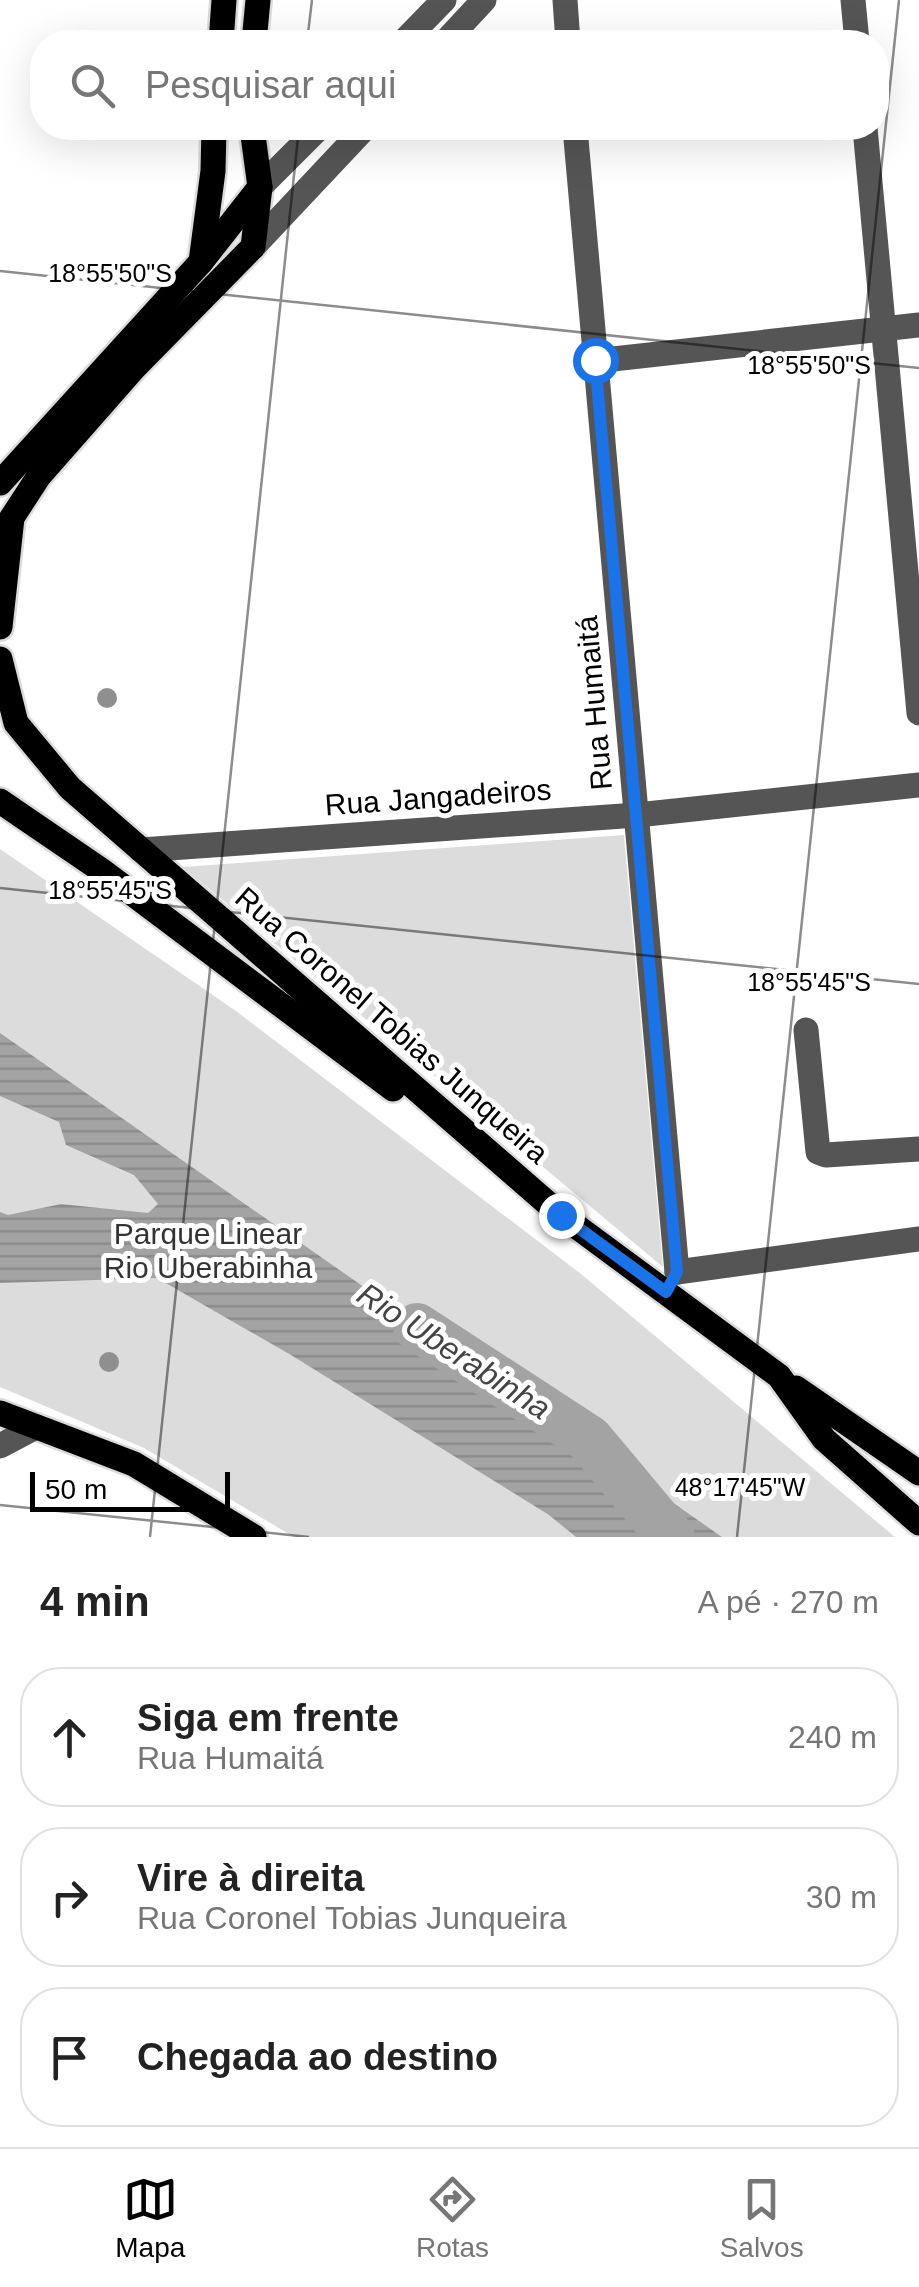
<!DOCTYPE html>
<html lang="pt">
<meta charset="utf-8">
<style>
body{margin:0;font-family:Helvetica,sans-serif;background:#f2f2f2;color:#222}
.scale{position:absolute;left:30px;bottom:25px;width:200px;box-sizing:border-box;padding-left:10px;border:5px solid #000;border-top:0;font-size:28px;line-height:35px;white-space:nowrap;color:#000;-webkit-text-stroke:8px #fff;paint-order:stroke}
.stop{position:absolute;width:30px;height:30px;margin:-22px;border:8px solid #1a73e8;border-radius:50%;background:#fff}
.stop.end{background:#1a73e8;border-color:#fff;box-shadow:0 2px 10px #0008}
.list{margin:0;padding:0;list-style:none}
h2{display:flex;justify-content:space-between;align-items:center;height:130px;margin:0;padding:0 40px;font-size:42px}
h2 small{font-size:32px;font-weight:400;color:#767676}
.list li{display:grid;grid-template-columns:65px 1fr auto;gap:30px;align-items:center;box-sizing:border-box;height:140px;margin:0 20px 20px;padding:0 20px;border:2px solid #e0e0e0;border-radius:40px}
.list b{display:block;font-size:38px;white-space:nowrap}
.list p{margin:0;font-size:32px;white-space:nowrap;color:#767676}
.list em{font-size:32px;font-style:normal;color:#767676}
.icon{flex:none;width:55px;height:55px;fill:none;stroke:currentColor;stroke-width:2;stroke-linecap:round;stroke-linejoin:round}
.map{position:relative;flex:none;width:919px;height:1537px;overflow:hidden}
.search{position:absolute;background:#fff;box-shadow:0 10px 40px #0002;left:30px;right:30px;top:30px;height:110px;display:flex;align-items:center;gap:25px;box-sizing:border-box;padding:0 35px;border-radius:40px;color:#767676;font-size:38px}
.sheet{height:610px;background:#fff}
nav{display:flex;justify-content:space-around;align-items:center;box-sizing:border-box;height:140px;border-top:2px solid #e0e0e0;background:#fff;font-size:28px;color:#767676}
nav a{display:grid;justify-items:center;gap:5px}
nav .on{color:#000}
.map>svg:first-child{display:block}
.park{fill:#dcdcdc}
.water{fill:url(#water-rules)}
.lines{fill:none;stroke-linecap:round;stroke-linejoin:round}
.river{stroke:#a3a3a3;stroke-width:48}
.major-casing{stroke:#dbdbdb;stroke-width:30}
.minor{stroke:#555;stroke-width:25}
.major{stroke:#000;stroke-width:25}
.tree{fill:#8f8f8f}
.route{stroke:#1a73e8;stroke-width:12}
.ticks{fill:none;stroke:#000;stroke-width:2.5;stroke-opacity:0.45}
.labels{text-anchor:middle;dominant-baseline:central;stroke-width:10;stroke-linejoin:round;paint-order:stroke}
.street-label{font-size:30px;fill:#000;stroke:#fff}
.park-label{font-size:30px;fill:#333;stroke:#fff}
.water-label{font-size:32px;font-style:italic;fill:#444;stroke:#fff}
.ticks-label{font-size:25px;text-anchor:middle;fill:#000;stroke:#fff;stroke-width:10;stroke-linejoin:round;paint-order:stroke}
</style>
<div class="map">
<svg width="919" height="1537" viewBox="0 0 919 1537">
<defs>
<pattern id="water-rules" width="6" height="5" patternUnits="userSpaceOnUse" patternTransform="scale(2.5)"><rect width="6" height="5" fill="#a3a3a3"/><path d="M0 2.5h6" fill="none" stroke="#8b8b8b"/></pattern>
</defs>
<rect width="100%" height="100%" fill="#fff"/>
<g class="park">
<path d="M624,835L663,1267L183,867Z"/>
<path d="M0,849L236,1011L581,1274L895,1537H294L144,1448L0,1387Z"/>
</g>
<path class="water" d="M0,1033L722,1537H576L549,1515L291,1355L157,1278L0,1283V1212L8,1215L61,1204L148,1213L158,1204L134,1175L66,1145L59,1122L0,1096Z"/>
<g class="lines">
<path class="river" d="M417,1327L589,1439L671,1537"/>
<defs>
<g id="major">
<path d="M221,42L224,0"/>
<path d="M254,42L258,0"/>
<path d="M201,262L213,171L214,128"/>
<path d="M0,483L201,262L260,187"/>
<path d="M0,536L39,476L134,368L253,247L260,187L252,128"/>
<path d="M0,627L12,518"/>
<path d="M0,659L16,723L70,788L561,1215L779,1376L824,1439L919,1523"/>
<path d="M0,801L101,870L393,1089"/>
<path d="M796,1388L919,1473"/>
<path d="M0,1413L134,1464L254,1537"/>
</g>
</defs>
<use href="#major" class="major-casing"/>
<g class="minor">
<path d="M565,0L568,42"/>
<path d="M853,0L857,42"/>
<path d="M403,42L444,0"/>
<path d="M445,42L484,0"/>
<path d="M575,128L677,1272"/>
<path d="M865,128L919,713"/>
<path d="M260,187L319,128"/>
<path d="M253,247L365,128"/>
<path d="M595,361L919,325"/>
<path d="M141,850L637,815L919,785"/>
<path d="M806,1030L818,1152L826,1155L919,1149"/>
<path d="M677,1272L919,1239"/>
<path d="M0,1446L36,1427"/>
</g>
<use href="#major" class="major"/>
</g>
<g class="tree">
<circle cx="107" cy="698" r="10"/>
<circle cx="109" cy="1362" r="10"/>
</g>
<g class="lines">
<path class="route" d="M561,1215L666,1292L677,1272L595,360"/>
</g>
<path class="ticks" d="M307,42L312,0M0,271L919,368M0,888L919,984M0,1505L309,1537M150,1537L299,128M737,1537L899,0"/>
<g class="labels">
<g class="street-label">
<text transform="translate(594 703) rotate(-95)">Rua Humaitá</text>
<text transform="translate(438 797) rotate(-4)">Rua Jangadeiros</text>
<text transform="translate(392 1025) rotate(41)">Rua Coronel Tobias Junqueira</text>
</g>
<g class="park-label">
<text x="208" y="1233">Parque Linear<tspan x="208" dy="34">Rio Uberabinha</tspan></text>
</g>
<g class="water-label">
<text transform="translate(454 1351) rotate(33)">Rio Uberabinha</text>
</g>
</g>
<g class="ticks-label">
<text x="110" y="282">18°55'50"S</text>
<text x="809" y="374">18°55'50"S</text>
<text x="110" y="899">18°55'45"S</text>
<text x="809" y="991">18°55'45"S</text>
<text x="740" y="1496">48°17'45"W</text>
</g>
</svg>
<div class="scale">50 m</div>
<div class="stop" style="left:595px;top:360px"></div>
<div class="stop end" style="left:561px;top:1215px"></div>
<div class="search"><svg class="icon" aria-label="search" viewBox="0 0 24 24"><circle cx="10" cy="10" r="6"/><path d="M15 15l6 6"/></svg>Pesquisar aqui</div>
</div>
<section class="sheet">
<h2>4 min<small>A pé · 270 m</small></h2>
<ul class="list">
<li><svg class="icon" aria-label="ahead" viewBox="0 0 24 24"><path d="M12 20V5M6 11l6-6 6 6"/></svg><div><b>Siga em frente</b><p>Rua Humaitá</p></div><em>240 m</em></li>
<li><svg class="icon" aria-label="right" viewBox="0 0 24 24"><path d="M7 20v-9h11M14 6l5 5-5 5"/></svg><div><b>Vire à direita</b><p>Rua Coronel Tobias Junqueira</p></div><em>30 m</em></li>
<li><svg class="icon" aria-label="arrive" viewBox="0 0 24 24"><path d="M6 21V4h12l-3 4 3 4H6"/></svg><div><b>Chegada ao destino</b></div></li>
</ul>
</section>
<nav>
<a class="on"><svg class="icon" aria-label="map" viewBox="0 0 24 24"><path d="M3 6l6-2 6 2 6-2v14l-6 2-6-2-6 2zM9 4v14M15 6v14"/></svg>Mapa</a>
<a><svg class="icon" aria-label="directions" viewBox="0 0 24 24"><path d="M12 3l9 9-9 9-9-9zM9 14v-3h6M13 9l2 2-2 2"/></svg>Rotas</a>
<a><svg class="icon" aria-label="saved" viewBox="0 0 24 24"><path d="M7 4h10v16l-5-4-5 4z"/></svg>Salvos</a>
</nav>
